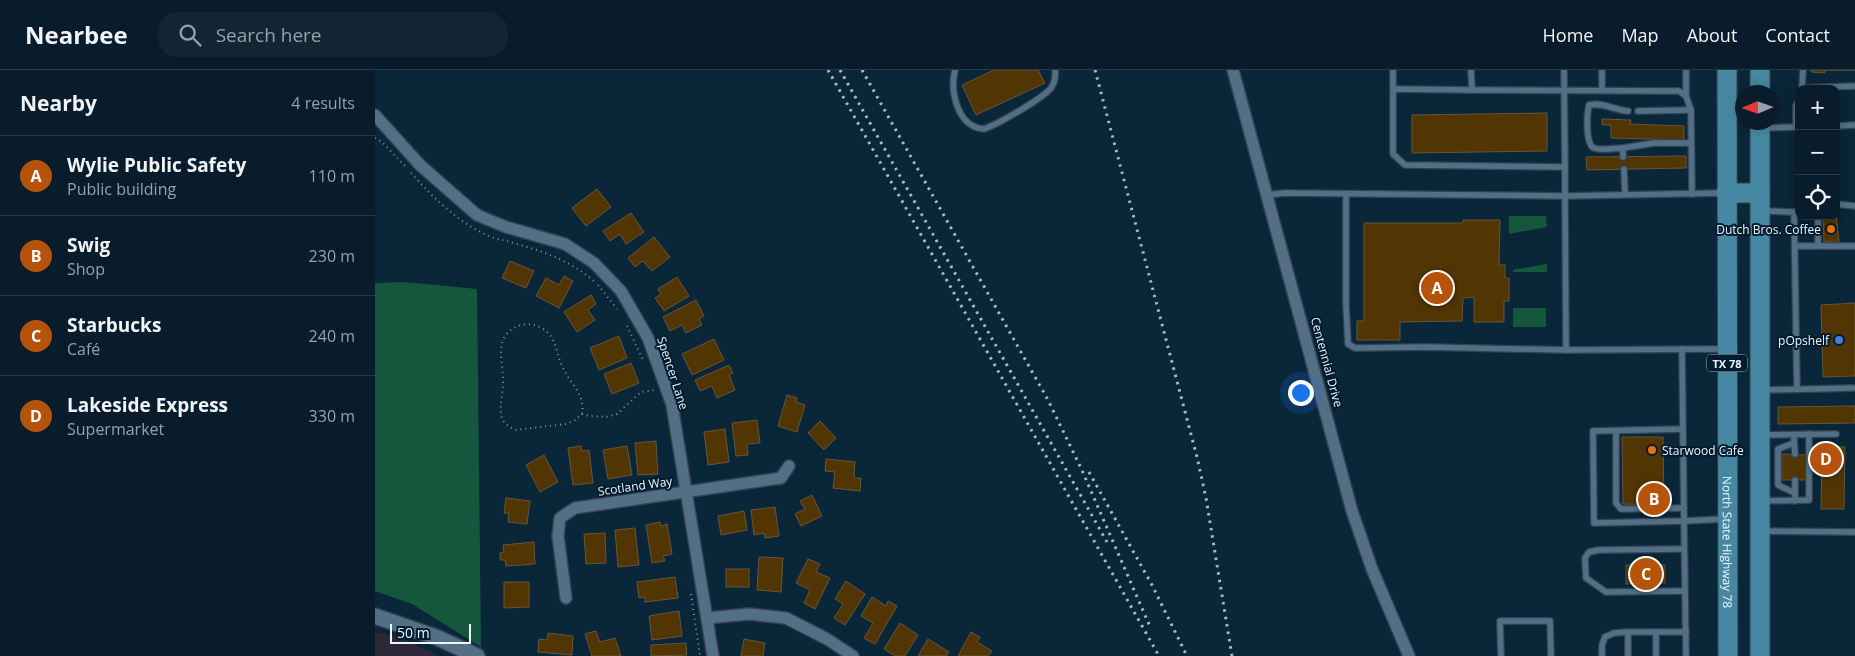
<!DOCTYPE html>
<meta charset="utf-8">
<style>
body{margin:0;font-family:"Open Sans",sans-serif;background:#112533;color:#f1f3f6}
.controls{position:absolute;right:15px;top:15px;display:grid;overflow:hidden;border-radius:10px;box-shadow:0 2px 12px #0003}
.controls button{width:45px;height:45px;display:grid;place-items:center;padding:0;border:0;border-bottom:1px solid #293a47;background:#081c2b;color:#f1f3f6;font:25px sans-serif}
.compass{position:absolute;left:1360px;top:15px;width:45px;height:45px;border-radius:50%;background:#081c2b;box-shadow:0 2px 12px #0003;rotate:268deg}
.scale{position:absolute;left:15px;bottom:12px;width:81px;box-sizing:border-box;padding-left:5px;border:2px solid #edf6fe;border-top:0;font-size:14px;line-height:18px;white-space:nowrap;color:#edf6fe;-webkit-text-stroke:4px #021c2f;paint-order:stroke}
.you{position:absolute;left:925px;top:322px;width:18px;height:18px;margin:-12px;border:4px solid #fff;border-radius:50%;background:#1a73e8;box-shadow:0 0 0 8px #1a73e833}
.badge{display:grid;place-items:center;width:32px;height:32px;border-radius:50%;background:#b45309;color:#fff;font-size:16px;font-weight:700}
.pin{position:absolute;translate:-50% -50%;border:2px solid #fff;box-shadow:0 1px 5px #0006}
.list{margin:0;padding:0;list-style:none}
h2{display:flex;justify-content:space-between;align-items:center;height:65px;margin:0;padding:0 20px;font-size:21px}
h2 small{font-size:16px;font-weight:400;color:#98a1a9}
.list li{display:grid;grid-template-columns:32px 1fr auto;gap:15px;align-items:center;box-sizing:border-box;height:80px;padding:0 20px;border-top:1px solid #293a47}
.list b{display:block;font-size:19px;white-space:nowrap}
.list p{margin:0;font-size:16px;white-space:nowrap;color:#98a1a9}
.list em{font-size:16px;font-style:normal;color:#98a1a9}
.icon{flex:none;width:28px;height:28px;fill:none;stroke:currentColor;stroke-width:2;stroke-linecap:round;stroke-linejoin:round}
.map{position:relative;flex:none;width:1480px;height:586px;overflow:hidden}
header{display:flex;align-items:center;gap:30px;box-sizing:border-box;height:70px;padding:0 25px;background:#081c2b;border-bottom:1px solid #293a47}
header strong{font-size:24px}
nav{display:flex;gap:28px;margin-inline-start:auto;font-size:18px}
.search{width:350px;height:45px;background:#112533;display:flex;align-items:center;gap:12px;box-sizing:border-box;padding:0 18px;border-radius:20px;color:#98a1a9;font-size:19px}
main{display:flex}
aside{flex:1;background:#081c2b}
.map>svg:first-child{display:block}
.industrial{fill:#2c2838}
.green{fill:#14573d}
.building{fill:#513502;stroke:#695539}
.lines{fill:none;stroke-linecap:round;stroke-linejoin:round}
.service-casing{stroke:#344151;stroke-width:8}
.minor-casing{stroke:#344151;stroke-width:14}
.tertiary-casing{stroke:#344151;stroke-width:18}
.primary-casing{stroke:#344151;stroke-width:21}
.path{stroke:#8294a1;stroke-width:2;stroke-dasharray:1 4;stroke-linecap:butt}
.service{stroke:#536f86;stroke-width:5.5}
.minor{stroke:#536f86;stroke-width:11}
.tertiary{stroke:#536f86;stroke-width:15}
.primary{stroke:#4688a2;stroke-width:19}
.rail{stroke:#a9b8c3;stroke-width:3;stroke-dasharray:2.5 5;stroke-linecap:butt}
.food-dot{fill:#e8710a;stroke:#021c2f;stroke-width:2}
.shop-dot{fill:#3f7fe0;stroke:#021c2f;stroke-width:2}
.labels{text-anchor:middle;dominant-baseline:central;stroke-width:4;stroke-linejoin:round;paint-order:stroke}
.shield{fill:#021c2f;stroke:#a6b5c0;stroke-width:1}
.shield-label{font-size:11px;font-weight:bold;fill:#edf6fe}
.poi-label{font-size:12px;fill:#edf6fe;stroke:#021c2f;text-anchor:end}
.street-label{font-size:12px;fill:#edf6fe;stroke:#021c2f}
</style>
<header>
<strong>Nearbee</strong>
<div class="search"><svg class="icon" aria-label="search" viewBox="0 0 24 24"><circle cx="10" cy="10" r="6"/><path d="M15 15l6 6"/></svg>Search here</div>
<nav><a>Home</a><a>Map</a><a>About</a><a>Contact</a></nav>
</header>
<main>
<aside>
<h2>Nearby<small>4 results</small></h2>
<ul class="list">
<li><span class="badge">A</span><div><b>Wylie Public Safety</b><p>Public building</p></div><em>110 m</em></li>
<li><span class="badge">B</span><div><b>Swig</b><p>Shop</p></div><em>230 m</em></li>
<li><span class="badge">C</span><div><b>Starbucks</b><p>Café</p></div><em>240 m</em></li>
<li><span class="badge">D</span><div><b>Lakeside Express</b><p>Supermarket</p></div><em>330 m</em></li>
</ul>
</aside>
<div class="map">
<svg width="1480" height="586" viewBox="0 0 1480 586">
<rect width="100%" height="100%" fill="#0a2639"/>
<path class="industrial" d="M0,562L23,567L65,586H0Z"/>
<g class="green">
<path d="M1134,146H1171L1172,157L1134,164Z"/>
<path d="M1172,194V202H1138V200Z"/>
<path d="M29,212L102,219L106,577L37,534L0,521V213Z"/>
<rect x="1138" y="238" width="33" height="19"/>
</g>
<g class="building">
<path d="M619,0H663L670,13L601,45L587,15Z"/>
<path d="M1436,0H1480H1450V3L1436,2Z"/>
<path d="M1172,43V81L1037,83V45Z"/>
<path d="M1227,49L1256,50L1255,54L1309,56V70L1236,68V55H1227Z"/>
<path d="M1311,86V98L1212,100L1211,87Z"/>
<path d="M222,119L236,137L211,156L197,138Z"/>
<path d="M256,143L269,162L251,174L245,164L235,171L228,161Z"/>
<path d="M1461,144L1464,172H1449L1448,146H1461Z"/>
<path d="M1088,150H1125L1124,195H1130V208H1134V231H1129V252H1099V227L1088,228L1087,251L1025,252V270H982V251H989V153H1088Z"/>
<path d="M279,167L295,187L277,201L268,191L260,197L253,188Z"/>
<path d="M135,191L159,201L151,218L127,208Z"/>
<path d="M189,206L198,211L184,238L161,226L171,208L184,215Z"/>
<path d="M302,207L314,226L289,241L280,228L286,224L283,219Z"/>
<path d="M216,225L221,234L213,240L220,250L202,262L189,242Z"/>
<path d="M321,230L329,246L324,249L327,255L311,263L307,255L295,261L288,247Z"/>
<path d="M1480,233V306L1448,307L1446,235Z"/>
<path d="M244,266L252,288L224,300L215,278Z"/>
<path d="M339,269L349,290L317,305L307,284Z"/>
<path d="M256,293L264,313L237,324L229,304Z"/>
<path d="M354,295L358,303L354,305L360,320L342,328L337,316L325,321L320,310Z"/>
<path d="M412,325L422,328L421,332L430,335L422,362L403,356Z"/>
<path d="M1480,336V353L1403,354V337Z"/>
<path d="M382,350L385,373L372,374L373,385L361,386L357,353Z"/>
<path d="M445,351L461,368L449,380L433,363Z"/>
<path d="M350,359L354,392L333,395L329,362Z"/>
<path d="M1247,367H1288L1289,435L1248,434Z"/>
<path d="M281,371L283,404L263,405L260,373Z"/>
<path d="M206,376L207,381L214,380L218,413L198,415L193,378Z"/>
<path d="M252,376L257,405L233,409L228,380Z"/>
<path d="M1447,377H1470L1469,439H1446Z"/>
<path d="M1407,384L1432,385V410H1407Z"/>
<path d="M169,385L183,412L165,422L151,395Z"/>
<path d="M451,389L480,392L479,408H486L485,421L458,418L460,402L450,401Z"/>
<path d="M437,425L447,446L426,456L420,444L430,439L425,431Z"/>
<path d="M131,428L155,431L152,454L133,452L134,443H129Z"/>
<path d="M400,437L404,466L390,468L389,463L379,465L376,440Z"/>
<path d="M369,441L372,460L346,465L343,446Z"/>
<path d="M285,452L286,456L292,454L297,484L288,486L290,491L277,493L271,455Z"/>
<path d="M260,458L264,495L243,497L240,460Z"/>
<path d="M230,463L231,493L211,494L209,464Z"/>
<path d="M159,472L160,494L131,496L130,490H125V483L129,482L128,475Z"/>
<path d="M384,487L408,488L406,522L382,520Z"/>
<path d="M433,489L445,494L441,502L455,508L440,539L429,533L435,520L421,513Z"/>
<path d="M1251,495H1290V513L1251,514Z"/>
<rect x="351" y="499" width="23" height="18"/>
<path d="M300,507L303,528L270,532V527L264,528L262,512Z"/>
<path d="M471,511L490,524L470,555L459,548L468,534L460,529Z"/>
<path d="M129,512H154V537L129,538Z"/>
<path d="M497,527L511,536L513,531L522,536L500,574L489,568L498,553L486,546Z"/>
<path d="M304,541L307,566L277,570L274,546Z"/>
<path d="M525,553L543,565L530,586H520L509,579Z"/>
<path d="M221,561L225,572L240,568L246,586H217L210,564Z"/>
<path d="M596,562L605,567L602,572L617,581L613,586H583Z"/>
<path d="M173,563L198,566L197,585L163,582L164,569L172,570Z"/>
<path d="M369,569L390,573L388,586H366Z"/>
<path d="M553,569L574,582L571,586H543Z"/>
<path d="M311,573L312,585L276,586V575Z"/>
</g>
<g class="lines">
<defs>
<g id="service">
<path d="M580,0C575,21 582,57 609,59C623,54 667,29 676,18C680,12 681,7 680,0"/>
<path d="M1018,0V19"/>
<path d="M1096,0L1097,20L1018,19V84L1030,95L1190,97V126L1348,123"/>
<path d="M1189,0L1190,97"/>
<path d="M1227,0V20"/>
<path d="M1311,0V26"/>
<path d="M1427,18L1480,16"/>
<path d="M1427,19L1428,0"/>
<path d="M1097,20L1304,21L1311,26L1316,40L1317,124"/>
<path d="M1263,41L1316,40"/>
<path d="M1461,56L1480,55"/>
<path d="M1421,57V36L1424,29"/>
<path d="M1388,58L1424,57"/>
<path d="M1248,78L1279,73H1316"/>
<path d="M1248,87V78C1240,78 1227,81 1219,78C1210,74 1212,44 1214,35C1228,32 1239,40 1253,41"/>
<path d="M1249,99L1250,124"/>
<path d="M971,124V234L973,274L980,278L1051,277L1191,280"/>
<path d="M892,125L909,123L1190,126L1191,280L1349,279"/>
<path d="M1461,134L1480,136"/>
<path d="M1389,141L1419,142L1422,319"/>
<path d="M1443,146V176"/>
<path d="M1420,176H1480"/>
<path d="M1307,279L1309,451L1219,453L1218,361L1308,359"/>
<path d="M1388,320L1478,318"/>
<path d="M1241,361V433L1246,439L1309,438"/>
<path d="M1387,365L1461,364"/>
<path d="M1419,369L1420,384"/>
<path d="M1419,373L1403,379V415L1420,423"/>
<path d="M1387,431L1434,430V364"/>
<path d="M1420,431V410"/>
<path d="M1387,461L1480,462"/>
<path d="M1309,479L1223,480L1214,482L1210,488L1211,508L1231,522L1310,521"/>
<path d="M1253,562H1281V586"/>
<path d="M1281,562H1311"/>
<path d="M1126,586L1125,551H1175L1176,586"/>
<path d="M1227,586V575L1230,567L1239,563L1253,562V586"/>
<path d="M1311,586L1309,451L1349,449"/>
</g>
<g id="minor">
<path d="M858,0L977,441L997,499L1034,586"/>
<path d="M0,45L45,95L102,145L131,157L190,174L219,193L246,221L273,268L297,335L338,586"/>
<path d="M191,528L183,466L185,448L200,438L406,408L414,396"/>
<path d="M332,548L374,544L411,548L452,569L478,586"/>
</g>
<path id="tertiary" d="M0,546L61,567L102,586"/>
<g id="primary">
<path id="s1" d="M1352,0L1353,586"/>
<path d="M1385,22V0"/>
<path d="M1351,123H1385"/>
<path d="M1385,586V52"/>
</g>
</defs>
<use href="#service" class="service-casing"/>
<use href="#minor" class="minor-casing"/>
<use href="#tertiary" class="tertiary-casing"/>
<use href="#primary" class="primary-casing"/>
<g class="path">
<path d="M0,68L7,72L30,96"/>
<path d="M36,103C60,129 83,153 116,167C125,170 133,171 142,174C171,182 197,192 220,212"/>
<path d="M223,215L242,239"/>
<path d="M252,256L269,292"/>
<path d="M207,344C211,324 194,313 187,296C183,288 182,278 178,270C169,251 140,248 129,268C123,280 128,296 128,309C129,322 123,335 127,348C129,354 135,357 140,360L191,354L200,350L207,344L215,346L231,347L242,344L266,322L281,320"/>
<path d="M316,524L325,586"/>
</g>
<use href="#service" class="service"/>
<use href="#minor" class="minor"/>
<use href="#tertiary" class="tertiary"/>
<use href="#primary" class="primary"/>
<g class="rail">
<path d="M453,0L784,586"/>
<path d="M465,0L732,472"/>
<path d="M487,0L673,330L706,398L776,559"/>
<path d="M720,0L822,387L831,428L857,586"/>
<path d="M714,402L777,515L812,586"/>
</g>
</g>
<g class="food-dot">
<circle cx="1456" cy="159" r="5"/>
<circle cx="1277" cy="380" r="5"/>
</g>
<circle class="shop-dot" cx="1464" cy="270" r="5"/>
<g class="labels">
<rect class="shield" x="1332" y="284.5" width="40" height="17" rx="4"/>
<g class="shield-label">
<text x="1352" y="293">TX 78</text>
</g>
<g class="poi-label">
<text x="1446" y="159">Dutch Bros. Coffee</text>
<text x="1454" y="270">pOpshelf</text>
<text x="1287" y="380" text-anchor="start">Starwood Cafe</text>
</g>
<g class="street-label">
<text transform="translate(952 292) rotate(75)">Centennial Drive</text>
<text transform="translate(298 303) rotate(72)">Spencer Lane</text>
<text transform="translate(260 416) rotate(-8)">Scotland Way</text>
<text stroke="none"><textPath href="#s1" startOffset="472">North State Highway 78</textPath></text>
</g>
</g>
</svg>
<div class="controls">
<button>+</button>
<button>−</button>
<button><svg class="icon" aria-label="locate" viewBox="0 0 24 24"><circle cx="12" cy="12" r="6"/><path d="M12 2v4M12 18v4M2 12h4M18 12h4"/></svg></button>
</div>
<svg class="compass" viewBox="-18 -18 36 36"><path d="M0-13l5 13h-10z" fill="#e53935"/><path d="M0 13l5-13h-10z" fill="#98a1a9"/></svg>
<div class="scale">50 m</div>
<div class="you"></div>
<div class="pin badge" style="left:1062px;top:218px">A</div>
<div class="pin badge" style="left:1279px;top:429px">B</div>
<div class="pin badge" style="left:1271px;top:504px">C</div>
<div class="pin badge" style="left:1451px;top:389px">D</div>
</div>
</main>
